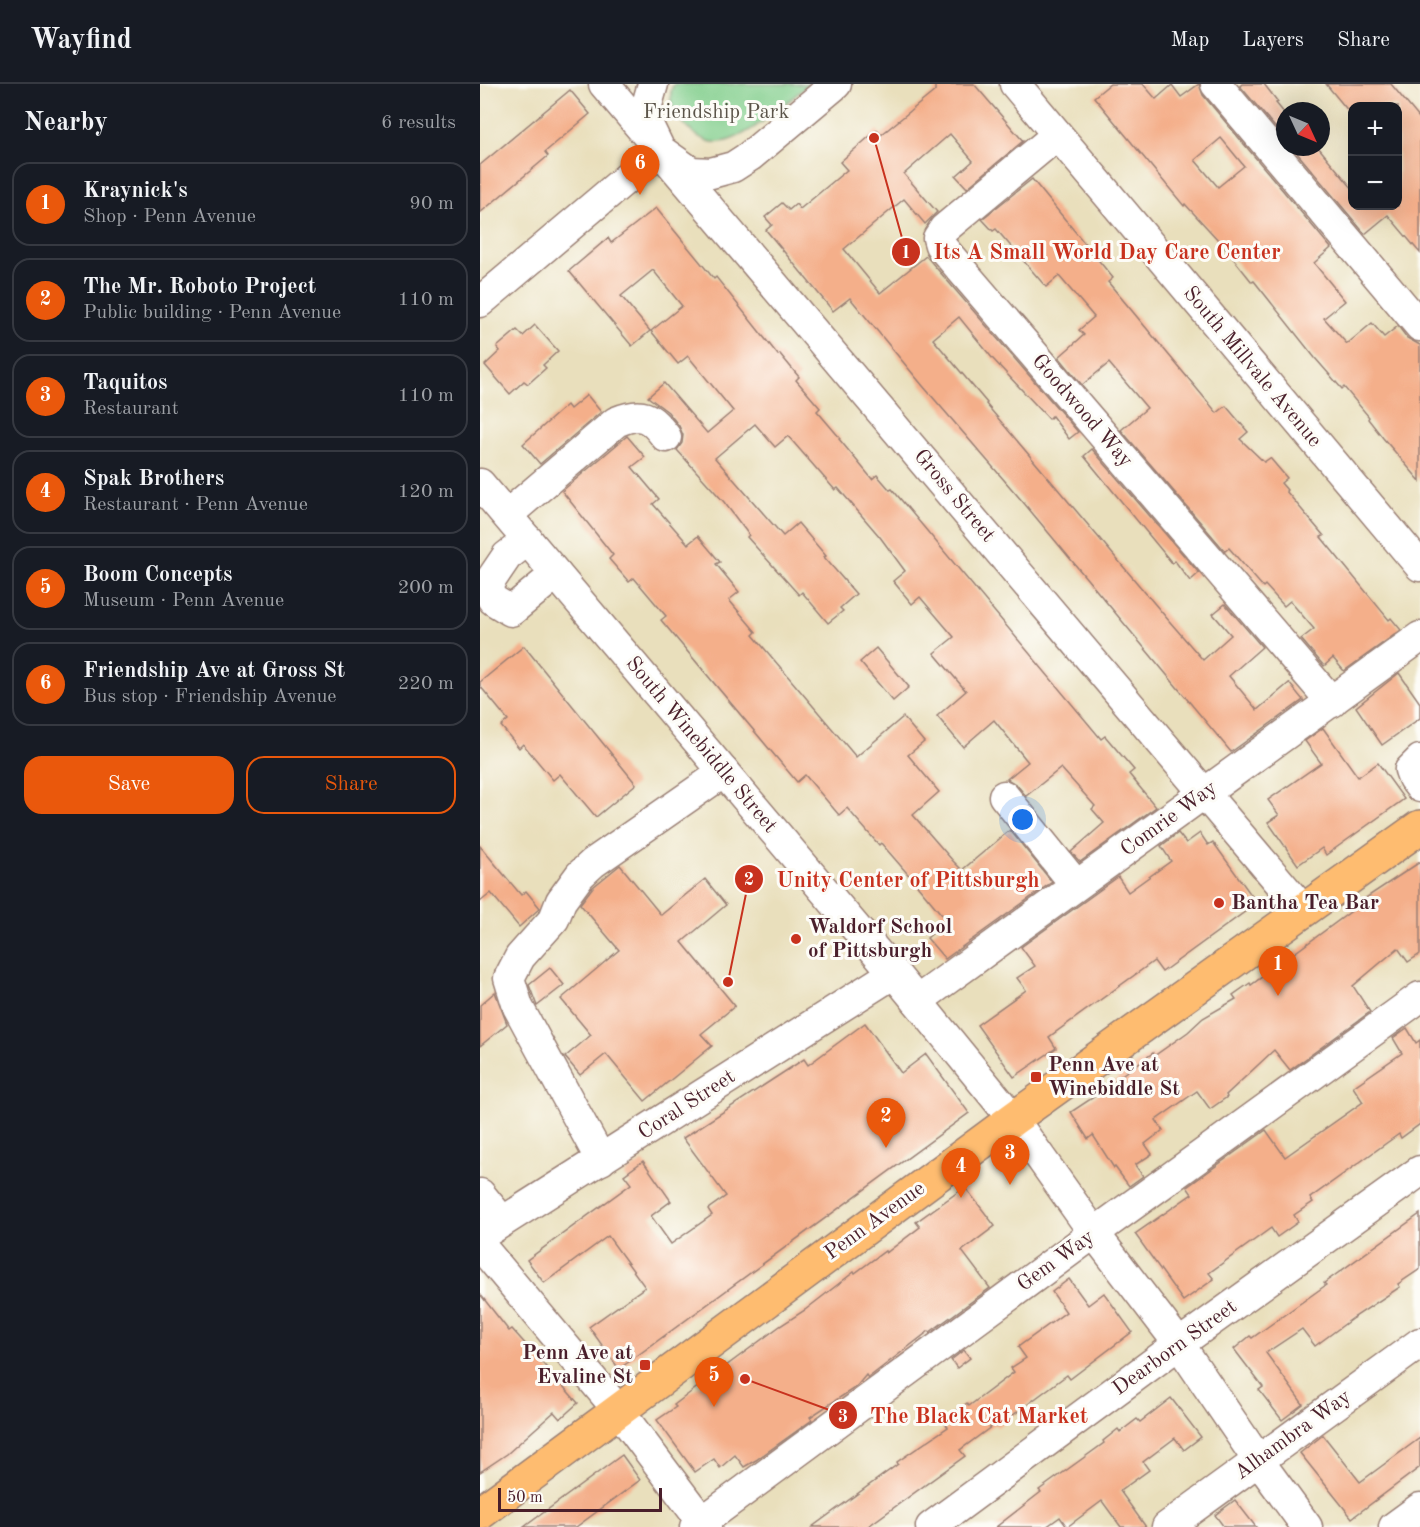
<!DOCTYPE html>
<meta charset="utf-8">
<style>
body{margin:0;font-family:"Old Standard TT",serif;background:#20242c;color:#f1f3f6}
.controls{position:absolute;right:18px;top:18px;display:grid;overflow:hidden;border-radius:12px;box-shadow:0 6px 24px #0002}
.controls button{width:54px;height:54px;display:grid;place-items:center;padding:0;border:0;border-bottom:2px solid #363941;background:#171b24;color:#f1f3f6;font:30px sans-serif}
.compass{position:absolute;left:796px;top:18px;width:54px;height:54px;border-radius:50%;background:#171b24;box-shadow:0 6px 24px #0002;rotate:134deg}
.scale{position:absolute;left:18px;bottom:15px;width:164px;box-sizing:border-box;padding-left:6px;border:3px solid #4a1f2b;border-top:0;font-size:16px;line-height:21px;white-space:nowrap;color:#4a1f2b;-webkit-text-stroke:4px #fdfcf7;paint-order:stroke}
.you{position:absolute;left:543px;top:736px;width:21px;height:21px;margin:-15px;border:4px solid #fff;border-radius:50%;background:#1a73e8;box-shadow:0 0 0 9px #1a73e833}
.badge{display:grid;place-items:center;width:39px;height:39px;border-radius:50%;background:#ea580c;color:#fff;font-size:20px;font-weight:700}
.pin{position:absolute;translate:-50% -50px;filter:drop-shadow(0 2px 3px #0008)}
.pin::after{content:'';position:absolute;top:32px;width:21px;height:18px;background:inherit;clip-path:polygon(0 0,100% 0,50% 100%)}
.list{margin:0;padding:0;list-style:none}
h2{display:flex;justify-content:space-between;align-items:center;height:78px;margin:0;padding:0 24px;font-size:26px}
h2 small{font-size:20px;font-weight:400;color:#9ea1a6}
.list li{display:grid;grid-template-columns:39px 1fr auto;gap:18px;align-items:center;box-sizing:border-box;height:84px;margin:0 12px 12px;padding:0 12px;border:2px solid #363941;border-radius:18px}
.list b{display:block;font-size:22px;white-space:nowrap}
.list p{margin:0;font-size:20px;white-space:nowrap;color:#9ea1a6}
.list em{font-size:20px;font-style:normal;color:#9ea1a6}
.actions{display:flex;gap:12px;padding:18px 24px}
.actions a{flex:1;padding:14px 0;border:2px solid #ea580c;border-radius:18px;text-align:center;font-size:21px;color:#ea580c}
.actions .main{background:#ea580c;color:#fff}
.map{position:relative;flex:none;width:940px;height:1443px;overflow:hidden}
header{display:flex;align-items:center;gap:36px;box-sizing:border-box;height:84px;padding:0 30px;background:#171b24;border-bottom:2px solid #363941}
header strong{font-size:28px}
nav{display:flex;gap:33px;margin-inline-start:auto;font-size:21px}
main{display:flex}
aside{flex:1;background:#171b24}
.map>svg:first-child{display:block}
.green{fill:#83cf8e;stroke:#66775c;stroke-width:1.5}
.building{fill:#f4af8a;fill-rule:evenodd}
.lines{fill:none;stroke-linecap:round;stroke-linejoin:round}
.minor-casing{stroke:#9a7f74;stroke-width:33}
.major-casing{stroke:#9a7f74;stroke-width:36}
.minor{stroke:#fff;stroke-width:30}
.major{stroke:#febc70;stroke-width:33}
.poi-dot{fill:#c8321e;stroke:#fdfcf7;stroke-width:2}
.labels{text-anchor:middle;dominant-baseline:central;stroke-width:6;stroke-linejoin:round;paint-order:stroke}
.park-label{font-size:21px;fill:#5b5449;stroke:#fdfcf7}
.street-label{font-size:21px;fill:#4a1f2b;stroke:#fdfcf7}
.poi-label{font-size:21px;font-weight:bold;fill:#4a1f2b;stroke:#fdfcf7;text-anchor:start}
.leader{fill:none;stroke:#c8321e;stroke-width:2}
.callout-dot{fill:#c8321e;stroke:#fdfcf7;stroke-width:2}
.mark-label{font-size:18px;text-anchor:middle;font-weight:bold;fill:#fff}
.callout-label{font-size:22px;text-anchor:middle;font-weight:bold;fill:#c8321e;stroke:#fdfcf7;stroke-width:6;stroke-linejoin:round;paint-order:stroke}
</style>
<header>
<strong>Wayfind</strong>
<nav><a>Map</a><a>Layers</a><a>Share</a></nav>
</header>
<main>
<aside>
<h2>Nearby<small>6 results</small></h2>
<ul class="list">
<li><span class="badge">1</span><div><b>Kraynick's</b><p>Shop · Penn Avenue</p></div><em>90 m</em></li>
<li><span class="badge">2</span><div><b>The Mr. Roboto Project</b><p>Public building · Penn Avenue</p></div><em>110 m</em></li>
<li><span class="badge">3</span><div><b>Taquitos</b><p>Restaurant</p></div><em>110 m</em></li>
<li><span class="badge">4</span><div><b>Spak Brothers</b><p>Restaurant · Penn Avenue</p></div><em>120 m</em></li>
<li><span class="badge">5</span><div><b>Boom Concepts</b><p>Museum · Penn Avenue</p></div><em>200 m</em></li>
<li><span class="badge">6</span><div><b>Friendship Ave at Gross St</b><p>Bus stop · Friendship Avenue</p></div><em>220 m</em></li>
</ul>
<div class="actions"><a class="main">Save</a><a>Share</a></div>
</aside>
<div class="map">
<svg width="940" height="1443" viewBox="0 0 940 1443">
<rect width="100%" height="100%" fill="#fdfcf7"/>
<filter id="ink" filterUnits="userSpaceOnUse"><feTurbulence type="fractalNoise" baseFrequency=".0167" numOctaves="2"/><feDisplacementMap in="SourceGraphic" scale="12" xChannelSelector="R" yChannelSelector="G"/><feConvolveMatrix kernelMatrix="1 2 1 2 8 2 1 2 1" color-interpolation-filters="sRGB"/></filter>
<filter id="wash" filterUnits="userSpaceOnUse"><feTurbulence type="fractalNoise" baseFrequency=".008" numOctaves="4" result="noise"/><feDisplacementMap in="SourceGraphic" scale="24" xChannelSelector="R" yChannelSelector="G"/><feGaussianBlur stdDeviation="1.35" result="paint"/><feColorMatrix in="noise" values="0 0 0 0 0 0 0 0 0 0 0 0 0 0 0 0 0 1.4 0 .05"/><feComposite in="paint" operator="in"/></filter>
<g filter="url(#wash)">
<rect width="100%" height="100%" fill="#e9dfbc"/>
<path class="green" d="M194,0H329C308,17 260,63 232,58C220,56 206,44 199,34C191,23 187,12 194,0Z"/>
<g id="blocks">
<g class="building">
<path d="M455,0H494L543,57L487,104L476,92L493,77L470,50L424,90L457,128L445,140L424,115L364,165L400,209L446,172L598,348L589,355L572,332L569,335L513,275L479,233L453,255L507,319L506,320L690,538L723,576L751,551L733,530L745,520L782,563L749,592L777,626L809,599L823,616L751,668L543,418L443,302L370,214L353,227L286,146L292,141L285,133L302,119L309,126L316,120L320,125L367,86L360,78L397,46L401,51L455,7Z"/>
<path d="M630,0H663L676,15L692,1L701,13L719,0L723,11L851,164L834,179L865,217L844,234L867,260L892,239L904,253L918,242L927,254L940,261V397L903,354L888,335L889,333L864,303L862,305L835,274L774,197L772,198L740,158L705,120L704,122L614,13ZM741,54L764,82L738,103L715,76Z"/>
<path d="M762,0H784L798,18L796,19L805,30V55L760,2Z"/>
<path d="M846,0H911L940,35V169L908,131L885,150L812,63H838L873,105V122H918V22H873V27L870,29Z"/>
<path d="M90,6L110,30L65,68L68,72L0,129V81Z"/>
<path d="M552,95L633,194L628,198L737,329L746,322L768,348L760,355L784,378L790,374L807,394L801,399L807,406L806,407L844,452L841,453L859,475L909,536L911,534L921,546L864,587L853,574L844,582L821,555L834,545L810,517L804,522L785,501L783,503L749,464L745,467L641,346L667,324L629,279L602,301L579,273L604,251L599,246L614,233L579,192L566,203L516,145L513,147L502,135Z"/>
<path d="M176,124L234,195L236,193L298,271L300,270L319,293L316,296L340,324L337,327L360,354L359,355L392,395L397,391L410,406L412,405L621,655L625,652L654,686L649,690L676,723L600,778L591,768L624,739L612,725L615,722L581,684L546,712L537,701L527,695L548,678L514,636L483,663L457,632L486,607L454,569L474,553L440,513L432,520L413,497L425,487L400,453L358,404L355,406L308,352L295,363L275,340L235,374L303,452L318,439L346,472L344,473L376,510L360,524L363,527L348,539L322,508L319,511L267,453L269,451L244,418L197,366L202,359L203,351L199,342L188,328L168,313L184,299L227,349L253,327L208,272L198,280L171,247L202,222L173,186L141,212L170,247L152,262L89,187L128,154L131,159Z"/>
<path d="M55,241L78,267L63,281L66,284L48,300L44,297L30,310L5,281L20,267L17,263L37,246L43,252Z"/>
<path d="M107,311L121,328L60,380L43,360L87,321L90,325Z"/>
<path d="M147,352L165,373L152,383L179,415L173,420L208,460L218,452L240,478L236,480L259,508L249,516L276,548L273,551L376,673L423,633L444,658L428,671L459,708L433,731L473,777L482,786L530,746L572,798L465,875L447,854L467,837L433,796L401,759L399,761L367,724L359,731L325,691L317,698L181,536L186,532L154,494L149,498L129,475L133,471L82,407Z"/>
<path d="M612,365L719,489L710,497L695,477L692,479L604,372Z"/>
<path d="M44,562L156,700L116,733L80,690L73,696L43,660L39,664L21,642L28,636L0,602V598Z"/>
<path d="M396,564L429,603L413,617L380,578Z"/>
<path d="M919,589L940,619V634L902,661L876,623Z"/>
<path d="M843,644L878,693L898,679L924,715L846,771L842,764L818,781L788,738L799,731L788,716L841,679L825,657Z"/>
<path d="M698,749L706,759L720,749L728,761L733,758L777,819L682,888L674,877L569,953L576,964L534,993L497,941L546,906L537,894L555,882L541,863L638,793L648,808L691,777L681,762Z"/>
<path d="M0,762L41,811L46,807L60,824L39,843L11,809L0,818Z"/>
<path d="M940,778V870L928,878L918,864L873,902L890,928L810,986L794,966L746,1011L747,1013L730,1025L717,1007L676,1036L683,1046L665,1060L672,1070L655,1081L663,1092L649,1102L635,1083L634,1084L613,1051L608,1055L591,1028L626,1005L643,990L673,969L674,972L708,948L723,934L756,915L753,911L770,899L771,901L885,817L884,815Z"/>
<path d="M140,781L181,831L225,795L246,821L202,858L255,922L221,950L232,962L165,1017L126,970L100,991L85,973L111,951L81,915L139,866L100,820L113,803Z"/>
<path d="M70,884L84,901L57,922L49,901Z"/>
<path d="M15,908L27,940L0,962V921Z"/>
<path d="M385,939L421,989L446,970L489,1029L139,1285L109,1243L165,1203L128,1152L64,1199L47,1176L151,1100L144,1091L163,1077L191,1117L171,1132L191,1160L232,1131L228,1125L246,1112L203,1054L324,975L328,981Z"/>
<path d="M927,944L936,959L940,956V1040L921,1054L919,1050L830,1114L833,1118L814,1131L818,1138L797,1153L791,1144L729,1189L734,1195L703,1217L655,1150L712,1110L707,1103L786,1046L805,1073L883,1018L873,1003L922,969L913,954Z"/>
<path d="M485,1103L515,1142L482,1167L510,1204L450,1248L449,1247L388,1294L386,1291L376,1303L330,1333L332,1336L276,1376L264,1383L255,1371L240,1384L234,1375L215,1388L177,1336L196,1323L194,1321L215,1305L300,1242L325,1226L374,1188L375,1189L405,1167L406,1169L440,1143L436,1138Z"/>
<path d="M940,1130V1185L918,1200L920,1203L873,1234L835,1262L822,1245L786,1269L823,1320L802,1336L779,1306L783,1303L754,1265L770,1252L772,1254L793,1239L846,1201L844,1199Z"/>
<path d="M589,1195L608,1221L624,1209L652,1248L590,1295L587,1291L517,1343L515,1340L480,1366L485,1372L387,1443H332L418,1380L417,1378L468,1343L463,1337L487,1319L489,1322L534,1288L531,1284L546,1274L538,1263L586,1228L572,1208Z"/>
<path d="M0,1210L29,1247L32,1245L98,1319L80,1335L74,1328L27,1370L0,1388Z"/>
<path d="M484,1266L490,1274L477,1284L471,1276Z"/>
<path d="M691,1314L721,1353L704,1366L695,1354L663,1378L669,1386L640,1407L666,1443H641L622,1417L587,1443L580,1433L566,1443H516L561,1408L559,1406L624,1359L623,1357L638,1345L640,1348L657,1335L660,1338Z"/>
<path d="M843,1351L880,1398L940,1354V1383L872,1434L820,1369Z"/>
<path d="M142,1371L160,1396L96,1443H44Z"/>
<path d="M755,1416L776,1443H744L735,1431Z"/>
</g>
</g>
</g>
<g filter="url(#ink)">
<use href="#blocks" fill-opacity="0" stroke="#9a7f74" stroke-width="1.5"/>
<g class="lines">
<defs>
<g id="minor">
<path d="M124,0L823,826"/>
<path d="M173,0L167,21L166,37L180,66L211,88L231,89L253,83L270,72L356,0"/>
<path d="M535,0L940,482"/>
<path d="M736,0L940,242"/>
<path d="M577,51L464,145L458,154L460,161L852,618"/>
<path d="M0,218L180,66"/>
<path d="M0,400L414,889L533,1035L614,1149L699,1260L778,1376L827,1443"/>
<path d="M27,431L136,338C162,327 170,332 186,353"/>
<path d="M48,456L27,472L6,503L13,516L31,527L76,490"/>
<path d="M940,676L930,686L933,694L940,703"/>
<path d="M524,712L596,801"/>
<path d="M437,917L940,553"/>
<path d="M121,1076L38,923L29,894L40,873L74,835L81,817L100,791L113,779L244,688"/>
<path d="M0,1110L22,1137"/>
<path d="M0,1152L414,889"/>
<path d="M0,1161L138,1326L226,1443"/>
<path d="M215,1443L614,1149L940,913"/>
<path d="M451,1443L699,1260L940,1087"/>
<path d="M687,1443L940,1259"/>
<path d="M914,1443L940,1424"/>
</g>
<path id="major" d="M0,1429L533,1035L940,743"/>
</defs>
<use href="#minor" class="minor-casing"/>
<use href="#major" class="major-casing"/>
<use href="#minor" class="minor"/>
<use href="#major" class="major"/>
</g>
</g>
<g class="poi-dot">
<circle cx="739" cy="819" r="6"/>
<circle cx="316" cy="855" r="6"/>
<rect x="550" y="987" width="12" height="12" rx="3"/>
<rect x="159" y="1275" width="12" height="12" rx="3"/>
</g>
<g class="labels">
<g class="park-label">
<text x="236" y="28">Friendship Park</text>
</g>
<g class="street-label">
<text transform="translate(772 283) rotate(50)">South Millvale Avenue</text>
<text transform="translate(602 327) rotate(49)">Goodwood Way</text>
<text transform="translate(474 412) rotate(50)">Gross Street</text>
<text transform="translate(221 661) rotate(50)">South Winebiddle Street</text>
<text transform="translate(689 735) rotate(-36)">Comrie Way</text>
<text transform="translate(207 1021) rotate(-33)">Coral Street</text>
<text transform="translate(395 1137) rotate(-36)">Penn Avenue</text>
<text transform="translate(576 1177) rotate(-36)">Gem Way</text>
<text transform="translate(695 1264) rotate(-36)">Dearborn Street</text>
<text transform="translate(813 1351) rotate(-36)">Alhambra Way</text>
</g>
<g class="poi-label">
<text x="751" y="819">Bantha Tea Bar</text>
<text x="328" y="843">Waldorf School<tspan x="328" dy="24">of Pittsburgh</tspan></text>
<text x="568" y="981">Penn Ave at<tspan x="568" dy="24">Winebiddle St</tspan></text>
<text x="153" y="1269" text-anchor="end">Penn Ave at<tspan x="153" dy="24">Evaline St</tspan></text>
</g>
</g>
<path class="leader" d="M394 54L426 168M248 898L269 795M265 1295L363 1331"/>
<g class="callout-dot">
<circle cx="394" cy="54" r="6"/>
<circle cx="248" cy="898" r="6"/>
<circle cx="265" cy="1295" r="6"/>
<circle cx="426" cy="168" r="15"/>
<circle cx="269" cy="795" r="15"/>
<circle cx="363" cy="1331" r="15"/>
</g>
<g class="mark-label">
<text x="426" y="174">1</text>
<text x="269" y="801">2</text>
<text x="363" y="1338">3</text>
</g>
<g class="callout-label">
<text x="627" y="175">Its A Small World Day Care Center</text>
<text x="428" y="803">Unity Center of Pittsburgh</text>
<text x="499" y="1339">The Black Cat Market</text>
</g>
</svg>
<div class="controls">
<button>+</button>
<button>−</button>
</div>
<svg class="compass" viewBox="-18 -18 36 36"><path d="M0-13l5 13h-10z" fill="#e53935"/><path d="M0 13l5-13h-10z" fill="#9ea1a6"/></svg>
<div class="scale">50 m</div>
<div class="you"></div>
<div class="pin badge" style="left:798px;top:912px">1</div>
<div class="pin badge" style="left:406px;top:1064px">2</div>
<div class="pin badge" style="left:530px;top:1101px">3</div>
<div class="pin badge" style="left:481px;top:1114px">4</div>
<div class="pin badge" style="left:234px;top:1323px">5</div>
<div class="pin badge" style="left:160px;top:111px">6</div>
</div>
</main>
